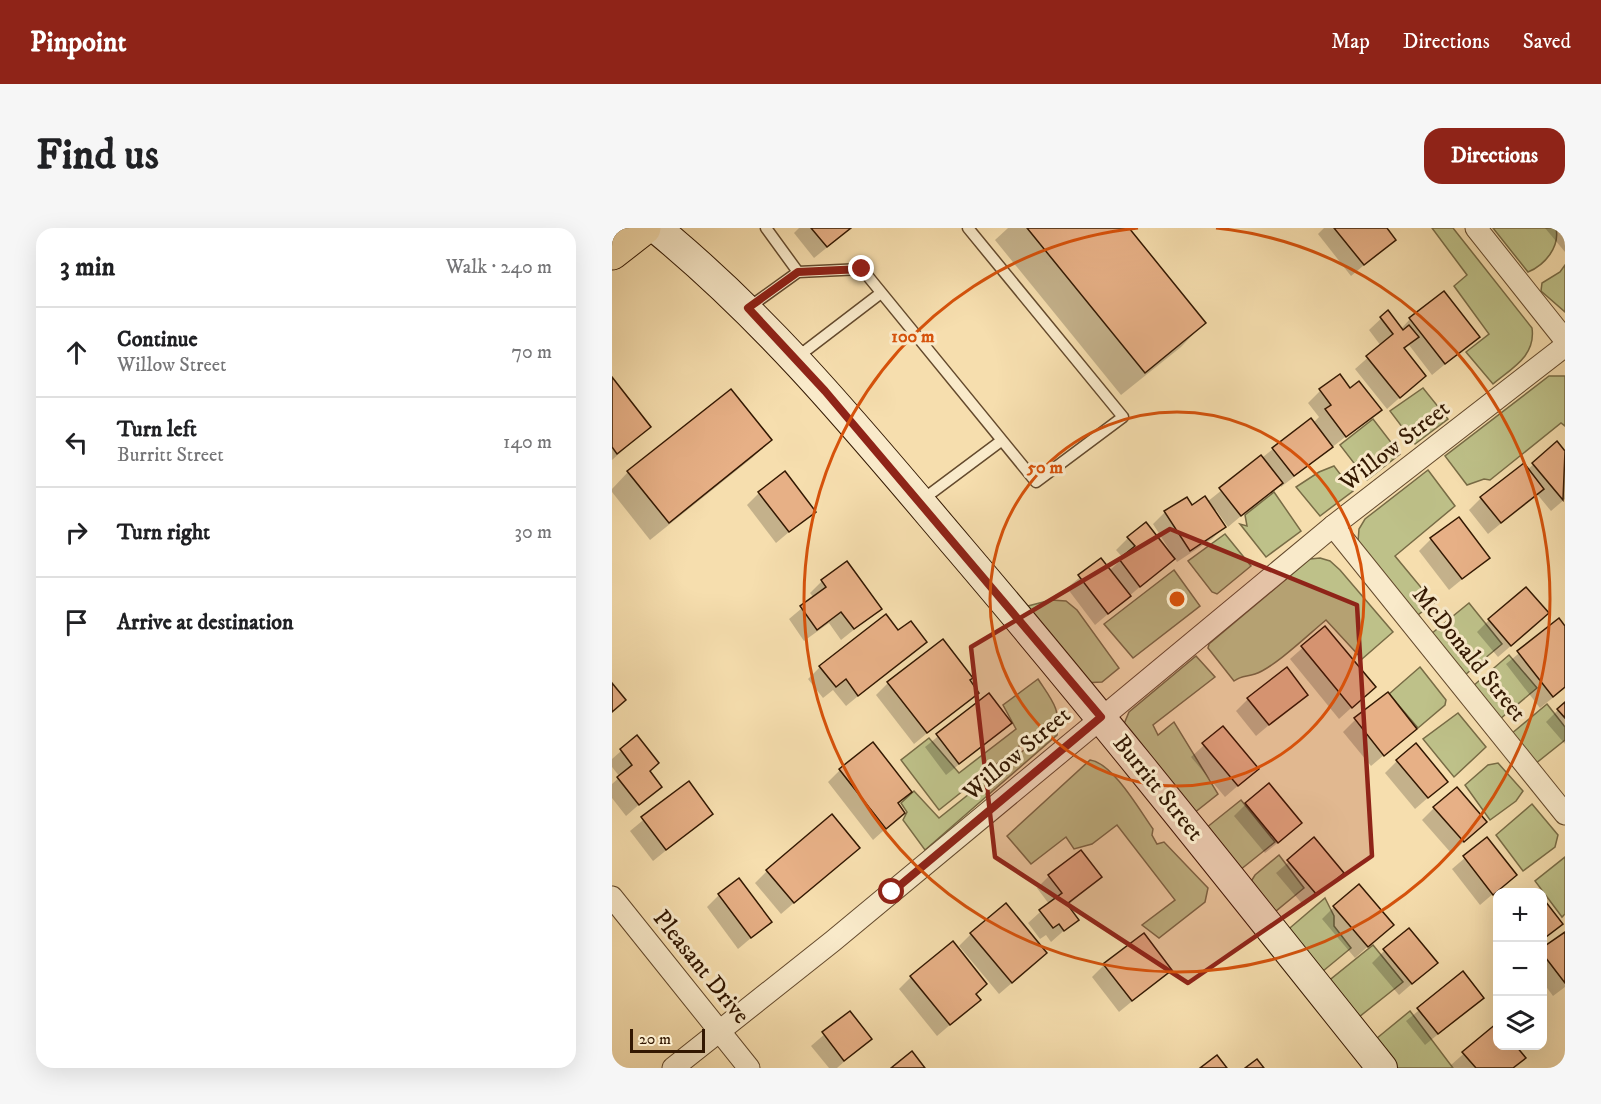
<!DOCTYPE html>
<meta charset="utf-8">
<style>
body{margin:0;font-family:"IM FELL DW Pica",serif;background:#f6f6f6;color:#202124}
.controls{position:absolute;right:18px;bottom:18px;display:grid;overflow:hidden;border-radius:12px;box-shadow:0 6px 24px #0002}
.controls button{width:54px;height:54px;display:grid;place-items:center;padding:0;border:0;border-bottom:2px solid #e0e0e0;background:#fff;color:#202124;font:30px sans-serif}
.scale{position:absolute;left:18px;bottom:15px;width:75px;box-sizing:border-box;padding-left:6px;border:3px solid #331802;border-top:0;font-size:16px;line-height:21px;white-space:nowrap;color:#331802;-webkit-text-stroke:4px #f9eaca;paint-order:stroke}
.stop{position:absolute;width:18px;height:18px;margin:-14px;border:4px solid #8f2418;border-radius:50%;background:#fff}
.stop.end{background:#8f2418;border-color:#fff;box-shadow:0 2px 6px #0008}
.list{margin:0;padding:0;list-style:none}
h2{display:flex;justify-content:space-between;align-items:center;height:78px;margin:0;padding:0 24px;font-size:26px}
h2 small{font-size:20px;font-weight:400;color:#757577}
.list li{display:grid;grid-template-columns:39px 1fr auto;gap:18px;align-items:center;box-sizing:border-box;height:90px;padding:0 24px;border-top:2px solid #e0e0e0}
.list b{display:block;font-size:22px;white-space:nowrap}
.list p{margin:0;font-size:20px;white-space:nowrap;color:#757577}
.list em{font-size:20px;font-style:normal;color:#757577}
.icon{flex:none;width:33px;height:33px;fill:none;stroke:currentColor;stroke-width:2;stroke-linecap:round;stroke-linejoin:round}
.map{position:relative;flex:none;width:953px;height:840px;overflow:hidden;border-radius:18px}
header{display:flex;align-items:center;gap:36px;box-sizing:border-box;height:84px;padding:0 30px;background:#8f2418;color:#fff}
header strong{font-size:28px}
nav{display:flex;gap:33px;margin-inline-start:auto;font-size:21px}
.intro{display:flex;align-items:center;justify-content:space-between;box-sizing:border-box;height:144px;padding:0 36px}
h1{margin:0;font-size:42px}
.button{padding:15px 27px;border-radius:18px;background:#8f2418;color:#fff;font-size:21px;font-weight:700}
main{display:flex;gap:36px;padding:0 36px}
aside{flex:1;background:#fff;border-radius:18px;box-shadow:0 6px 24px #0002}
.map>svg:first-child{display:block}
.green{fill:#bec189;stroke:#786c46;stroke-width:1.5}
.shadow{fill:#0003}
.building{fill:#e7b086;stroke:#331802;stroke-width:1.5}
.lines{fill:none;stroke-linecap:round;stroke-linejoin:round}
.lane-casing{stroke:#644a2d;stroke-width:13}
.street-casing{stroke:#644a2d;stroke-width:23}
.secondary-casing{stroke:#331802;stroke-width:32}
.primary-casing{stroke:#331802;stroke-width:35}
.lane{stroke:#f9eaca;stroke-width:10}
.street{stroke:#f9eaca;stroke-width:21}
.secondary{stroke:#f9eaca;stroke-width:30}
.primary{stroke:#f6deae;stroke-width:33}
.route{stroke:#8f2418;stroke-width:8}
.marked{fill:#8f2418;fill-opacity:0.2;stroke:#8f2418;stroke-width:4.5;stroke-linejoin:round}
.ring{fill:none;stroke:#d6520b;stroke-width:3}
.labels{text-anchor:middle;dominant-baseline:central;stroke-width:6;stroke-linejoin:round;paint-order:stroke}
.street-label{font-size:24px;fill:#331802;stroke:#f9eaca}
.centre{fill:#d6520b;stroke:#f9eaca;stroke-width:3}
.ring-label{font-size:18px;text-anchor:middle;font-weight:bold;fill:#d6520b;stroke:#f9eaca;stroke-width:6;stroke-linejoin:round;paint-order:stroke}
</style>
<header>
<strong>Pinpoint</strong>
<nav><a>Map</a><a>Directions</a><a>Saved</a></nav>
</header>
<div class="intro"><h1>Find us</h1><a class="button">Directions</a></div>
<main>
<aside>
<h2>3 min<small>Walk · 240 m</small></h2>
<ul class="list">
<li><svg class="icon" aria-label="ahead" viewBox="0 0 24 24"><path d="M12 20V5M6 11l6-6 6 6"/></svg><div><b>Continue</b><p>Willow Street</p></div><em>70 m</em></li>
<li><svg class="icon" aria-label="left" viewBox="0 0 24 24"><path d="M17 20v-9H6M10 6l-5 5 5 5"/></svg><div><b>Turn left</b><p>Burritt Street</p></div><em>140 m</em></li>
<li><svg class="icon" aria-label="right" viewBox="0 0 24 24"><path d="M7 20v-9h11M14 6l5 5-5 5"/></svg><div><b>Turn right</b></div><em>30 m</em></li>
<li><svg class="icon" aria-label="arrive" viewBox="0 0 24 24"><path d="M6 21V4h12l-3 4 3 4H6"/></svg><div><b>Arrive at destination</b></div></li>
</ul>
</aside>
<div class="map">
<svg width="953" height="840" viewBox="0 0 953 840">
<rect width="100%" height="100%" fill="#f6deae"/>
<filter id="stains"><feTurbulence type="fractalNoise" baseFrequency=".00333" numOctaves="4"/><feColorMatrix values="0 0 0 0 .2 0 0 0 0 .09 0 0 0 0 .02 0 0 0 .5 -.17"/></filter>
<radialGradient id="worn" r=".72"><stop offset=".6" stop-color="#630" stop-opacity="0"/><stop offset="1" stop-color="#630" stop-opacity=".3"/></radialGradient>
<g class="green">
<path d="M820,0H841L920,100C924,128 900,140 881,156L854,124L877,106L842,58L855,47Z"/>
<path d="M881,0H944C948,19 933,37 916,44Z"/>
<path d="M953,37V84L929,63L930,55L948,44Z"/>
<path d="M937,148H953V198L949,195L878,252L872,251L855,257L833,228Z"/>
<path d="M811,160L836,191L803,216L778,183Z"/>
<path d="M761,191L788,226L755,252L728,217Z"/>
<path d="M722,238L741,263L708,288L684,259L707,244Z"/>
<path d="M816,242L843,278L783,328L822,375L803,389L746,314L747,301L753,291Z"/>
<path d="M662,264L689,303L654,329L628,296L635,298L633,287Z"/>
<path d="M613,306L639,338L605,366L600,364L576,333Z"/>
<path d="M708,330L718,333L728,342L781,404L750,431L714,392C698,405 662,440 643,446C634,449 630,447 622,453L596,420L597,416L698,331Z"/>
<path d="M562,342L588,378L521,430L492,396Z"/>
<path d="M439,372L454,373L465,382L507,440L490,454L470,455L410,385L416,378Z"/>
<path d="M857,375L890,416L853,447L819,406Z"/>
<path d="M897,427L925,460L888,491L861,458Z"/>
<path d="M584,428L603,449L541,497L546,507L562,494L606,566L577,589L512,496L517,484Z"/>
<path d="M808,439L834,472L833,477L806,500L777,466Z"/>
<path d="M426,451C439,471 450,482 445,507L313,622L291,592L295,584L289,575L302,563L327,590L417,518L411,515L327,582L289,532L317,510L347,545L404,501L391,477Z"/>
<path d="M935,476L953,499V512L923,536L899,506Z"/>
<path d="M846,485L874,519L842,549L811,511Z"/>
<path d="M478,532C501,535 528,583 541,601L540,607L545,616L552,614L596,660L593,674L547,710L530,697L563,672L505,597L480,616L462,621L454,609L419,636L395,608Z"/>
<path d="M886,535L911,563L904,573L878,592L853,557L876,537Z"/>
<path d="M629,572L663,614L623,646L589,604Z"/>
<path d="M920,576L946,607L943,619L911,643L884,607Z"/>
<path d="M667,627L692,660L658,688L635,660L643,647Z"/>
<path d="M953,629V686L950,689L923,653Z"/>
<path d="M713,670L722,688V698L739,720L705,748L672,705Z"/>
<path d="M761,717L791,754L742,793L714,755Z"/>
<path d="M798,783L841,840H780L759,815Z"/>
</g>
<g class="shadow">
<path d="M187,0H239L202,30L182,5Z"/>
<path d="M396,0H515L592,95L569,119L509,167L383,12Z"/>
<path d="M712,0H773L782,12L739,48L706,6Z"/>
<path d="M933,0H953V24Z"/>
<path d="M776,84L789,101L798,91L866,109L820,147L797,117L791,122L812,148L775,181L743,141L769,118L757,102Z"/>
<path d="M0,152L37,199L0,232Z"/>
<path d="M738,162L768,182L669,259L667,256L616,299L604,282L602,284L612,299L600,311L565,334L541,296L553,284L595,274L661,221L701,195L707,189L696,175L708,163Z"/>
<path d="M158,212L140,230L38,312L0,264V261L16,244Z"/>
<path d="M945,215L953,225V271L939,283L925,266L876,306L857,282L869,270L915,242Z"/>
<path d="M147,265L202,283L164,315L135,277Z"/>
<path d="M516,310L562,330L483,397L455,360L489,332L497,343L511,330L504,322Z"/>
<path d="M819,311L876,330L837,362L807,323Z"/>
<path d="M235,335L268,381L229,412L217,395L192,413L177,391L202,370L198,365L210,353Z"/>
<path d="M877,392L923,397L886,429L865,404Z"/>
<path d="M947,392L953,400V460L928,480L894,436Z"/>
<path d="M713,400L762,459L727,491L678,431Z"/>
<path d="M286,404L313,413L234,478L221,462L211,470L196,451L208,439Z"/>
<path d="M356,453L365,464L302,516L264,467L276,455Z"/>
<path d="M694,466L644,508L624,483L636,471Z"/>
<path d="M377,467L398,495L334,547L313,519Z"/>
<path d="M953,475V516L934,494Z"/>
<path d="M743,492L803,501L759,538L731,504Z"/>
<path d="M611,500L645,541L613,569L579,529Z"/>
<path d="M25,509L37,544L48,558L14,588L0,570V556L8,549L0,539V531Z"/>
<path d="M785,533L834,554L803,581L773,545Z"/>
<path d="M228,542L298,564L285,577L291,585L261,612L216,554Z"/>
<path d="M76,555L99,586L41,633L18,603Z"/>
<path d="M634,576L676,607L653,625L622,588Z"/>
<path d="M822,580L861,606L839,625L810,592Z"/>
<path d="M875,611L903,647L868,677L840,641Z"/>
<path d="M702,612L718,657L692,678L664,645Z"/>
<path d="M246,620L169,686L143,655L155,643Z"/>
<path d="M437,648L488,649L455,678L465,691L439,714L434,707L428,711L416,695L437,676L425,660Z"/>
<path d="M921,660L925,664H915Z"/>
<path d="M107,667L158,694L126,721L95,679Z"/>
<path d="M722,679L780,697L743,730L710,691Z"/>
<path d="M359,706L421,737L387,766L347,718Z"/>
<path d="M953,706V759L941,768L930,753V722Z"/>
<path d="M772,723L824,735L787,767L760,735Z"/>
<path d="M492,737L558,742L507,784L480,749Z"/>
<path d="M851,746L870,770L813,817L794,793Z"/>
<path d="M299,749L363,767L367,772L325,808L287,761Z"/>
<path d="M237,785L258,811L225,840H217L199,818Z"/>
<path d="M884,797L885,818H902L912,829L901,840H842L839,837Z"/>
</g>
<g class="building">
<path d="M199,0H239L215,19Z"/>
<path d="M415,0H517L594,95L533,145Z"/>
<path d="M722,0H775L784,12L752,37Z"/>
<path d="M832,63L868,109L833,136L797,90Z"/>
<path d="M776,82L791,102L797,97L807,109L792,120L814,148L788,170L754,128L781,106L768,89Z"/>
<path d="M728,146L738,160L747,153L770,182L734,209L713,181L719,177L707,161Z"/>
<path d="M0,149L39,199L5,226L0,219Z"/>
<path d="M119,161L160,212L57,295L15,243Z"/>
<path d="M699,190L721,219L682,248L660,220Z"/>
<path d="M945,213L953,223L951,272L920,235Z"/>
<path d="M649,227L671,255L629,288L607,260Z"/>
<path d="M912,235L932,261L889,295L868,269Z"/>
<path d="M173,243L204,284L177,304L146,264Z"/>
<path d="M593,268L614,299L578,323L552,283L575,269L580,277Z"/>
<path d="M847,289L878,330L850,351L818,310Z"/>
<path d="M534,294L563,331L528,359L507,331L523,318L515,309Z"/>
<path d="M489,330L519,368L496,386L466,347Z"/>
<path d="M235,333L270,381L242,401L229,384L205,402L188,378L214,359L209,352Z"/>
<path d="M914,359L937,385L899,418L876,391Z"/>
<path d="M274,386L286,402L299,393L315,414L246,468L234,451L224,459L207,438Z"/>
<path d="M947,390L953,398V459L941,469L905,423Z"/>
<path d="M713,398L764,459L740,480L689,418Z"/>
<path d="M331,411L361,450L358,452L367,465L315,505L275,454Z"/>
<path d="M675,439L696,467L657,497L635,470Z"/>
<path d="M0,455L14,472L0,484Z"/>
<path d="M776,464L805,501L772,528L742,490Z"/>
<path d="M377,465L400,495L347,536L324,506Z"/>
<path d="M953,474V490L945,481Z"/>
<path d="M611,498L647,541L626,558L590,515Z"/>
<path d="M25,507L47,535L38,543L50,559L27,577L5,549L20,537L8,521Z"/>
<path d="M261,514L300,564L286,575L293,585L274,601L227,541Z"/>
<path d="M804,515L836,554L816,570L784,532Z"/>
<path d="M77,553L101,586L54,622L29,589Z"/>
<path d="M657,555L690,595L666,615L633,575Z"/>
<path d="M845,559L875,594L852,614L821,579Z"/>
<path d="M220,586L248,620L182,675L154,642Z"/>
<path d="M702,609L732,645L705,667L675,632Z"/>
<path d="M875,609L905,647L881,667L851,628Z"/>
<path d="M469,622L490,649L455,676L467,692L452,703L447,696L441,700L427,682L450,665L436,647Z"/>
<path d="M127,650L160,694L139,710L106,666Z"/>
<path d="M747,656L782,697L756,719L721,678Z"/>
<path d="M930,669L951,696L930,712Z"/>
<path d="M394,675L435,725L400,755L358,705Z"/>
<path d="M797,700L826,735L800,756L771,721Z"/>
<path d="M953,704V755L930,725V720Z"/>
<path d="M532,705L560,742L520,773L491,736Z"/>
<path d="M341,713L375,756L364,766L369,772L338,797L298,748Z"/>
<path d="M851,743L872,770L826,806L805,780Z"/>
<path d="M238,783L260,811L232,833L210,804Z"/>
<path d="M885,795V818H904L914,830L901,840H864L850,824Z"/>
<path d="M300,823L313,840H279Z"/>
<path d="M605,827L615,840H588Z"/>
<path d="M645,831L652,840H633Z"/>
</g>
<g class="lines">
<defs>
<g id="lane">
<path d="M154,0L186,44"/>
<path d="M136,80L186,44L250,41L424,254L511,189L356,0"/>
<path d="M184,130L269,65"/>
<path d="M310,272L389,213"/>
</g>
<g id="street">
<path d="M864,0L953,112"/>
<path d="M721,298L953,586"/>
<path d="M0,669L137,840"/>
<path d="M61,840L221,713L721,298L953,118"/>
</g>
<path id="secondary" d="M44,0C160,95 250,206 347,320C492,490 630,665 770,840"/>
<path id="primary" d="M0,25L32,0"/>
</defs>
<use href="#lane" class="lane-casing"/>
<use href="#street" class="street-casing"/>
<use href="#secondary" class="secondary-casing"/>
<use href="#primary" class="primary-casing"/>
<use href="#lane" class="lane"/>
<use href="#street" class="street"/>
<use href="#secondary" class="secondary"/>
<use href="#primary" class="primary"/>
</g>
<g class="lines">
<path class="route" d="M250,41L186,44L136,80L213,163L489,489L280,664"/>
</g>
<path class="marked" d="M558,301L745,377L760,628L576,755L383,629L359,419Z"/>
<g class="ring">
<circle cx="565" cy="371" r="187"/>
<path d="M604 0A373 373 0 1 1 526 0"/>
</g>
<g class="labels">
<g class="street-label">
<text transform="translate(783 218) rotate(-38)">Willow Street</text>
<text transform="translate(857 426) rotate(51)">McDonald Street</text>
<text transform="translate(405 526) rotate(-40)">Willow Street</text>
<text transform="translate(546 560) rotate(51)">Burritt Street</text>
<text transform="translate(89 739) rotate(51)">Pleasant Drive</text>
</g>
</g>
<circle cx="565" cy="371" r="9" class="centre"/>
<g class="ring-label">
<text x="301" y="114">100 m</text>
<text x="433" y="245">50 m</text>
</g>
<rect width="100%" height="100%" filter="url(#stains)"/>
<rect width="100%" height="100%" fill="url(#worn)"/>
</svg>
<div class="controls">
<button>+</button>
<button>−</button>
<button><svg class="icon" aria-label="layers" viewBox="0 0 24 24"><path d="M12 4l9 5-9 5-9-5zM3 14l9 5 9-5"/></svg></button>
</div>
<div class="scale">20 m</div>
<div class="stop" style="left:280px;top:664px"></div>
<div class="stop end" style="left:250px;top:41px"></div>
</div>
</main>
